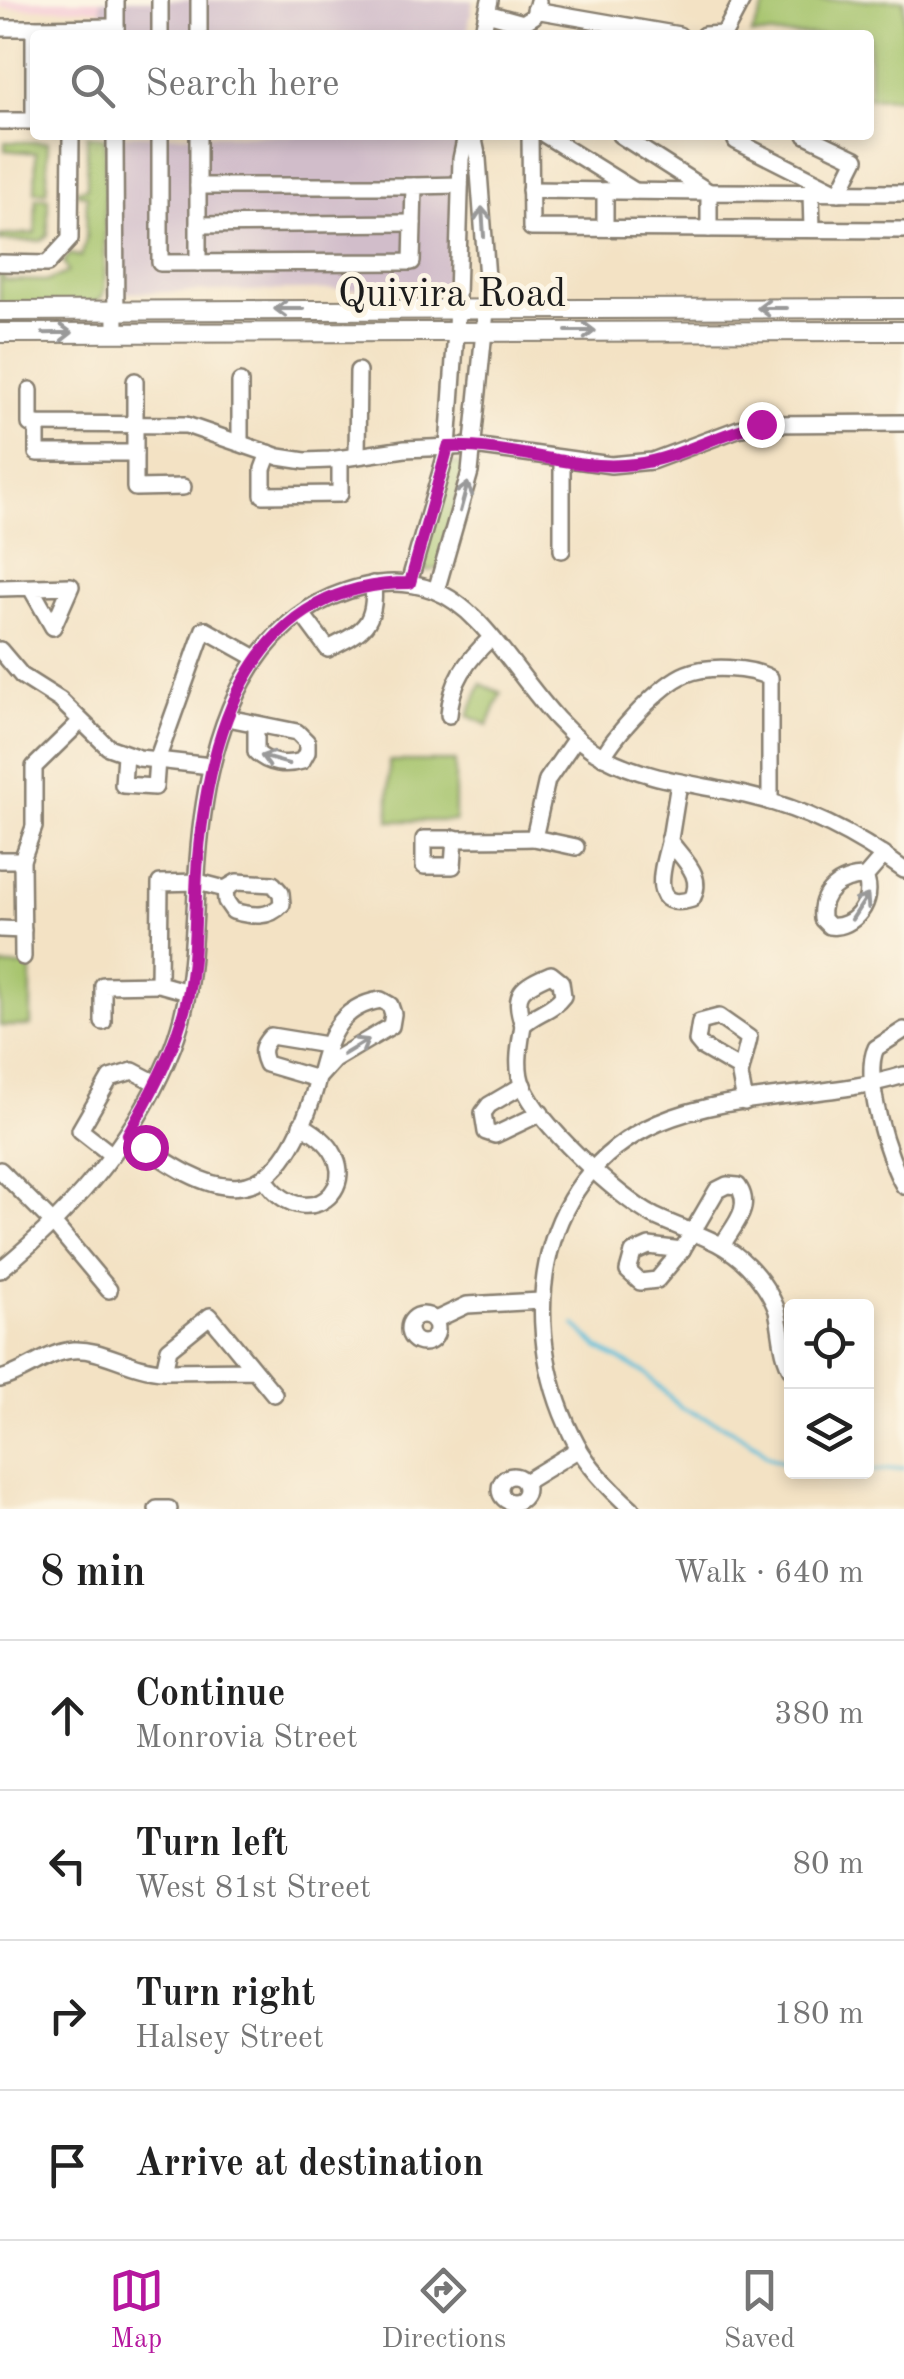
<!DOCTYPE html>
<meta charset="utf-8">
<style>
body{margin:0;font-family:"Old Standard TT",serif;background:#f2f2f2;color:#222}
.controls{position:absolute;right:30px;bottom:30px;display:grid;overflow:hidden;border-radius:10px;box-shadow:0 5px 15px #0003}
.controls button{width:90px;height:90px;display:grid;place-items:center;padding:0;border:0;border-bottom:2px solid #e0e0e0;background:#fff;color:#222;font:50px sans-serif}
.stop{position:absolute;width:30px;height:30px;margin:-22px;border:8px solid #b5179e;border-radius:50%;background:#fff}
.stop.end{background:#b5179e;border-color:#fff;box-shadow:0 2px 10px #0008}
.list{margin:0;padding:0;list-style:none}
h2{display:flex;justify-content:space-between;align-items:center;height:130px;margin:0;padding:0 40px;font-size:42px}
h2 small{font-size:32px;font-weight:400;color:#767676}
.list li{display:grid;grid-template-columns:65px 1fr auto;gap:30px;align-items:center;box-sizing:border-box;height:150px;padding:0 40px;border-top:2px solid #e0e0e0}
.list b{display:block;font-size:38px;white-space:nowrap}
.list p{margin:0;font-size:32px;white-space:nowrap;color:#767676}
.list em{font-size:32px;font-style:normal;color:#767676}
.icon{flex:none;width:55px;height:55px;fill:none;stroke:currentColor;stroke-width:2;stroke-linecap:round;stroke-linejoin:round}
.map{position:relative;flex:none;width:904px;height:1509px;overflow:hidden}
.search{position:absolute;background:#fff;box-shadow:0 5px 15px #0003;left:30px;right:30px;top:30px;height:110px;display:flex;align-items:center;gap:25px;box-sizing:border-box;padding:0 35px;border-radius:10px;color:#767676;font-size:38px}
.sheet{height:730px;background:#fff}
nav{display:flex;justify-content:space-around;align-items:center;box-sizing:border-box;height:140px;border-top:2px solid #e0e0e0;background:#fff;font-size:28px;color:#767676}
nav a{display:grid;justify-items:center;gap:5px}
nav .on{color:#b5179e}
.map>svg:first-child{display:block}
.built{fill:#f6cfd8}
.industrial{fill:#d1bdca}
.green{fill:#a4c36b;stroke:#607044;stroke-width:2.5}
.lines{fill:none;stroke-linecap:round;stroke-linejoin:round}
.stream{stroke:#5cbeda;stroke-width:4}
.minor-casing{stroke:#887f70;stroke-width:20}
.major-casing{stroke:#887f70;stroke-width:22}
.minor{stroke:#fff;stroke-width:15}
.major{stroke:#fff;stroke-width:18}
.oneway{stroke:#999}
.route{stroke:#b5179e;stroke-width:12}
.labels{text-anchor:middle;dominant-baseline:central;stroke-width:10;stroke-linejoin:round;paint-order:stroke}
.street-label{font-size:40px;fill:#1c1c1c;stroke:#fcf5e5}
</style>
<div class="map">
<svg width="904" height="1509" viewBox="0 0 904 1509">
<rect width="100%" height="100%" fill="#fcf5e5"/>
<filter id="ink" filterUnits="userSpaceOnUse"><feTurbulence type="fractalNoise" baseFrequency=".01" numOctaves="2"/><feDisplacementMap in="SourceGraphic" scale="20" xChannelSelector="R" yChannelSelector="G"/><feConvolveMatrix kernelMatrix="1 2 1 2 8 2 1 2 1" color-interpolation-filters="sRGB"/></filter>
<filter id="wash" filterUnits="userSpaceOnUse"><feTurbulence type="fractalNoise" baseFrequency=".0048" numOctaves="4" result="noise"/><feDisplacementMap in="SourceGraphic" scale="40" xChannelSelector="R" yChannelSelector="G"/><feGaussianBlur stdDeviation="2.25" result="paint"/><feColorMatrix in="noise" values="0 0 0 0 0 0 0 0 0 0 0 0 0 0 0 0 0 1.4 0 .05"/><feComposite in="paint" operator="in"/></filter>
<g filter="url(#wash)">
<rect width="100%" height="100%" fill="#f3e2c4"/>
<path class="built" d="M0,0H100V9L0,8Z"/>
<g class="industrial">
<path d="M100,0H473L467,35H101Z"/>
<path d="M107,135H459L445,288L115,293Z"/>
</g>
<g class="green">
<path d="M768,0H904V97L869,98V35H751Z"/>
<path d="M87,135L105,138V289L102,297L93,304L0,305V270L4,272V280L48,281L68,272L63,262L70,254L81,257L86,239L87,195L78,194L76,190L87,188Z"/>
<path d="M5,142H48L47,192H35L36,153L5,150Z"/>
<path d="M36,198H48V235L41,241H0V236L35,233Z"/>
<path d="M453,463L461,464L464,470L438,569L426,571L422,562L448,467Z"/>
<path d="M481,684L501,693L488,725L468,716Z"/>
<rect x="389" y="761" width="66" height="60"/>
<rect x="0" y="966" width="31" height="60"/>
</g>
<g class="lines">
<g class="stream">
<path d="M575,1325L600,1349L645,1373L681,1408L725,1426L758,1446L767,1456L792,1465"/>
<path d="M866,1471L904,1468"/>
<path d="M806,1472L826,1476L864,1472"/>
</g>
</g>
</g>
<g filter="url(#ink)">
<g class="lines">
<defs>
<g id="minor">
<path d="M116,0V35"/>
<path d="M160,0V35"/>
<path d="M535,10L679,35"/>
<path d="M487,13L523,23L534,16L538,1"/>
<path d="M0,28H34"/>
<path d="M199,35V0"/>
<path d="M482,35L490,0"/>
<path d="M704,35L724,34L742,0"/>
<path d="M0,121H35"/>
<path d="M34,121V28L116,27"/>
<path d="M115,135L116,332"/>
<path d="M160,135V263L412,262L414,186L460,185"/>
<path d="M530,135L531,228L904,230"/>
<path d="M545,135L635,191"/>
<path d="M620,135L709,192"/>
<path d="M739,135L736,141L839,193L856,159L806,135"/>
<path d="M198,186V135"/>
<path d="M530,190L709,192"/>
<path d="M605,191V228"/>
<path d="M811,193L812,229"/>
<path d="M198,225L413,223"/>
<path d="M709,229V192L904,193"/>
<path d="M0,263L47,264L70,239L71,135"/>
<path d="M198,263V186H414"/>
<path d="M135,381V488L183,487"/>
<path d="M30,390V424L186,425L279,457L305,461L330,460L405,449L474,446L611,465L652,461L738,429L761,424L904,423"/>
<path d="M37,424V453H135"/>
<path d="M240,442V382"/>
<path d="M269,453L263,469V495L340,494V459"/>
<path d="M357,456L358,371"/>
<path d="M562,550V459"/>
<path d="M409,583L448,447L456,331L461,159L466,135"/>
<path d="M0,588L71,586L53,627L32,590"/>
<path d="M436,591L470,472L488,291L478,159L473,135"/>
<path d="M302,614L328,649C362,632 377,625 373,584"/>
<path d="M0,650L22,676L60,700L108,747L139,758L211,766"/>
<path d="M449,715C451,682 467,660 491,638"/>
<path d="M228,718L297,732L307,742V752L302,761C286,766 268,764 256,752V725"/>
<path d="M125,754L123,785L155,787L157,760L204,629L256,658"/>
<path d="M603,757C616,733 661,684 686,674C708,665 750,667 770,678V802"/>
<path d="M455,838L453,866H424V839C460,839 497,839 534,838L547,780L576,738"/>
<path d="M534,838L576,847"/>
<path d="M669,840C682,859 705,875 692,899C645,914 665,860 670,839C673,820 676,801 679,783"/>
<path d="M0,860H22"/>
<path d="M865,877C876,900 854,930 829,926L822,919C819,892 840,877 865,877L884,855"/>
<path d="M0,929L23,930"/>
<path d="M23,957L22,860L34,827V767L80,722"/>
<path d="M551,974L561,982L563,996C552,1011 536,1012 523,1025C512,992 521,987 551,974Z"/>
<path d="M188,992L159,984L160,883L198,882L225,889L237,882L273,884L281,893L282,904C269,919 251,916 233,911L226,901L225,889"/>
<path d="M103,1022V985L159,984"/>
<path d="M523,1025C520,1044 515,1068 523,1086C539,1124 617,1197 654,1216C687,1232 721,1238 748,1266C760,1278 772,1296 777,1311C782,1331 781,1354 792,1371"/>
<path d="M904,1030L876,1048C862,1077 888,1159 904,1186"/>
<path d="M740,1069L702,1047L697,1041L700,1022L719,1017L749,1038L740,1075L745,1102"/>
<path d="M317,1079L266,1064C260,1051 262,1046 271,1036L326,1045"/>
<path d="M523,1085L489,1105L483,1113L486,1132L495,1135L541,1113"/>
<path d="M128,1134C214,1200 271,1220 312,1099C326,1057 327,1008 381,1000L390,1005L393,1014L391,1026L334,1060L317,1079"/>
<path d="M112,1155L80,1130L110,1078L133,1071L156,1083"/>
<path d="M0,1170L54,1224L109,1290"/>
<path d="M265,1179C310,1246 385,1169 301,1125"/>
<path d="M649,1246L682,1250L657,1280L640,1282L628,1271L633,1253Z"/>
<path d="M682,1250L717,1190L727,1185L738,1186C753,1207 734,1225 723,1244"/>
<path d="M0,1270C74,1210 138,1136 173,1046C196,986 193,923 198,860C205,764 232,640 331,597C364,583 398,577 433,590C498,614 533,719 604,757C649,781 700,784 749,796C805,809 858,836 904,870"/>
<circle cx="423" cy="1329" r="14"/>
<path d="M435,1320L467,1305L541,1301"/>
<path d="M254,1370L164,1371L169,1349L210,1316L274,1394"/>
<path d="M0,1379C25,1373 47,1352 73,1350C103,1348 130,1370 164,1371"/>
<circle cx="513" cy="1489" r="13"/>
<path d="M525,1482L579,1449"/>
<path d="M157,1509H169"/>
<path d="M632,1509C612,1491 590,1469 577,1445C517,1335 530,1179 658,1123C735,1090 824,1100 904,1075"/>
</g>
<g id="major">
<path d="M0,311L904,308"/>
<path d="M0,333L904,331"/>
</g>
</defs>
<use href="#minor" class="minor-casing"/>
<use href="#major" class="major-casing"/>
<use href="#minor" class="minor"/>
<use href="#major" class="major"/>
</g>
<defs><path id="oneway-shaft" d="M-6 0H5M1.5-3L5.5 0L1.5 3" fill="none" stroke-width="1.6" stroke-linecap="round" stroke-linejoin="round" transform="scale(2.5)"/></defs>
<g class="oneway">
<use href="#oneway-shaft" transform="translate(483 222) rotate(-94)"/>
<use href="#oneway-shaft" transform="translate(772 308) rotate(180)"/>
<use href="#oneway-shaft" transform="translate(289 309) rotate(180)"/>
<use href="#oneway-shaft" transform="translate(581 331)"/>
<use href="#oneway-shaft" transform="translate(58 333) rotate(-1)"/>
<use href="#oneway-shaft" transform="translate(464 497) rotate(-75)"/>
<use href="#oneway-shaft" transform="translate(275 760) rotate(-164)"/>
<use href="#oneway-shaft" transform="translate(860 907) rotate(-57)"/>
<use href="#oneway-shaft" transform="translate(356 1047) rotate(-31)"/>
</g>
</g>
<g class="lines" filter="url(#ink)">
<path class="route" d="M145,1147L128,1134C153,1090 177,1046 188,995C197,950 194,904 198,858C210,727 252,583 410,583L448,447C511,444 573,472 635,464C678,459 718,433 761,424"/>
</g>
<g class="labels">
<g class="street-label">
<text x="452" y="296">Quivira Road</text>
</g>
</g>
</svg>
<div class="controls">
<button><svg class="icon" aria-label="locate" viewBox="0 0 24 24"><circle cx="12" cy="12" r="6"/><path d="M12 2v4M12 18v4M2 12h4M18 12h4"/></svg></button>
<button><svg class="icon" aria-label="layers" viewBox="0 0 24 24"><path d="M12 4l9 5-9 5-9-5zM3 14l9 5 9-5"/></svg></button>
</div>
<div class="stop" style="left:145px;top:1147px"></div>
<div class="stop end" style="left:761px;top:424px"></div>
<div class="search"><svg class="icon" aria-label="search" viewBox="0 0 24 24"><circle cx="10" cy="10" r="6"/><path d="M15 15l6 6"/></svg>Search here</div>
</div>
<section class="sheet">
<h2>8 min<small>Walk · 640 m</small></h2>
<ul class="list">
<li><svg class="icon" aria-label="ahead" viewBox="0 0 24 24"><path d="M12 20V5M6 11l6-6 6 6"/></svg><div><b>Continue</b><p>Monrovia Street</p></div><em>380 m</em></li>
<li><svg class="icon" aria-label="left" viewBox="0 0 24 24"><path d="M17 20v-9H6M10 6l-5 5 5 5"/></svg><div><b>Turn left</b><p>West 81st Street</p></div><em>80 m</em></li>
<li><svg class="icon" aria-label="right" viewBox="0 0 24 24"><path d="M7 20v-9h11M14 6l5 5-5 5"/></svg><div><b>Turn right</b><p>Halsey Street</p></div><em>180 m</em></li>
<li><svg class="icon" aria-label="arrive" viewBox="0 0 24 24"><path d="M6 21V4h12l-3 4 3 4H6"/></svg><div><b>Arrive at destination</b></div></li>
</ul>
</section>
<nav>
<a class="on"><svg class="icon" aria-label="map" viewBox="0 0 24 24"><path d="M3 6l6-2 6 2 6-2v14l-6 2-6-2-6 2zM9 4v14M15 6v14"/></svg>Map</a>
<a><svg class="icon" aria-label="directions" viewBox="0 0 24 24"><path d="M12 3l9 9-9 9-9-9zM9 14v-3h6M13 9l2 2-2 2"/></svg>Directions</a>
<a><svg class="icon" aria-label="saved" viewBox="0 0 24 24"><path d="M7 4h10v16l-5-4-5 4z"/></svg>Saved</a>
</nav>
